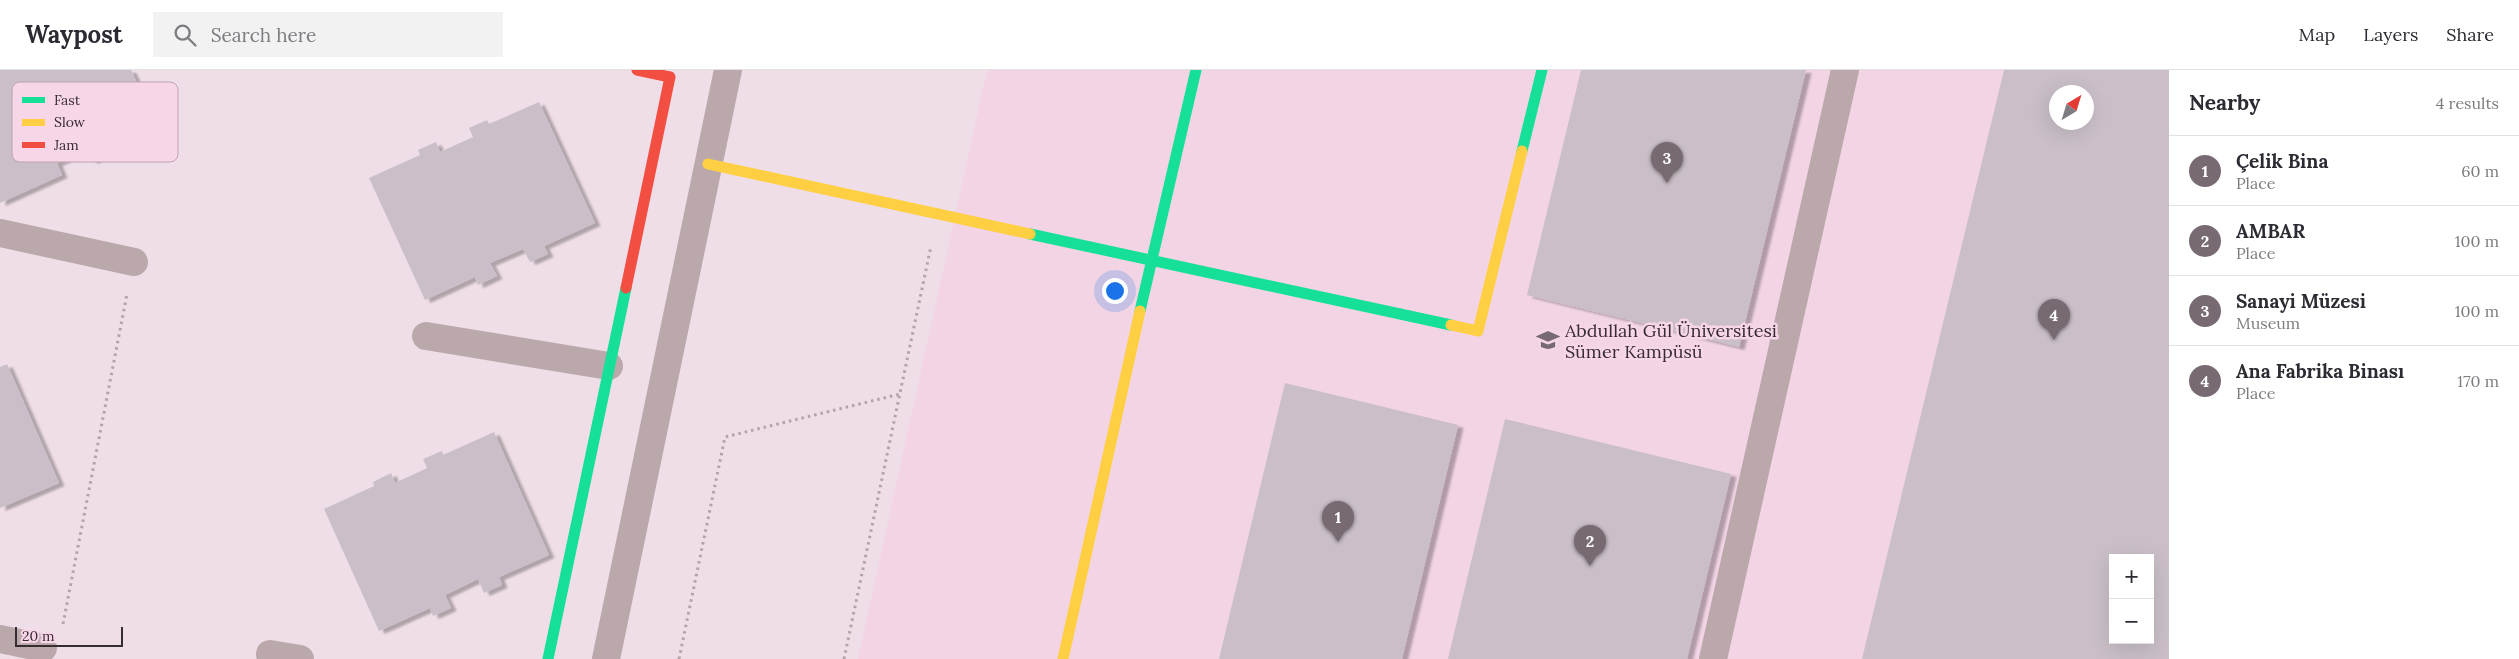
<!DOCTYPE html>
<meta charset="utf-8">
<style>
body{margin:0;font-family:Lora,serif;background:#f2f2f3;color:#2b2b33}
.controls{position:absolute;right:15px;bottom:15px;display:grid;overflow:hidden;border-radius:0px;box-shadow:0 5px 20px #0002}
.controls button{width:45px;height:45px;display:grid;place-items:center;padding:0;border:0;border-bottom:1px solid #e1e1e2;background:#fff;color:#2b2b33;font:25px sans-serif}
.compass{position:absolute;left:2049px;top:15px;width:45px;height:45px;border-radius:50%;background:#fff;box-shadow:0 5px 20px #0002;rotate:38deg}
.scale{position:absolute;left:15px;bottom:12px;width:108px;box-sizing:border-box;padding-left:5px;border:2px solid #382c33;border-top:0;font-size:14px;line-height:18px;white-space:nowrap;color:#382c33;-webkit-text-stroke:4px #f7d6e8;paint-order:stroke}
.you{position:absolute;left:1114px;top:220px;width:18px;height:18px;margin:-12px;border:4px solid #fff;border-radius:50%;background:#1a73e8;box-shadow:0 0 0 8px #1a73e833}
.badge{display:grid;place-items:center;width:32px;height:32px;border-radius:50%;background:#786a72;color:#fff;font-size:16px;font-weight:700}
.pin{position:absolute;translate:-50% -41px;filter:drop-shadow(0 1px 2px #0008)}
.pin::after{content:'';position:absolute;top:26px;width:18px;height:15px;background:inherit;clip-path:polygon(0 0,100% 0,50% 100%)}
.list{margin:0;padding:0;list-style:none}
h2{display:flex;justify-content:space-between;align-items:center;height:65px;margin:0;padding:0 20px;font-size:21px}
h2 small{font-size:16px;font-weight:400;color:#7c7c81}
.list li{display:grid;grid-template-columns:32px 1fr auto;gap:15px;align-items:center;box-sizing:border-box;height:70px;padding:0 20px;border-top:1px solid #e1e1e2}
.list b{display:block;font-size:19px;white-space:nowrap}
.list p{margin:0;font-size:16px;white-space:nowrap;color:#7c7c81}
.list em{font-size:16px;font-style:normal;color:#7c7c81}
.icon{flex:none;width:28px;height:28px;fill:none;stroke:currentColor;stroke-width:2;stroke-linecap:round;stroke-linejoin:round}
.map{position:relative;flex:none;width:2169px;height:589px;overflow:hidden}
header{display:flex;align-items:center;gap:30px;box-sizing:border-box;height:70px;padding:0 25px;background:#fff;border-bottom:1px solid #e1e1e2}
header strong{font-size:24px}
nav{display:flex;gap:28px;margin-inline-start:auto;font-size:18px}
.search{width:350px;height:45px;background:#f2f2f3;display:flex;align-items:center;gap:12px;box-sizing:border-box;padding:0 18px;border-radius:0px;color:#7c7c81;font-size:19px}
main{display:flex}
aside{flex:1;background:#fff}
.map>svg:first-child{display:block}
.built{fill:#f2d4e4;fill-rule:evenodd}
.building{fill:#cabfc8;fill-rule:evenodd;filter:url(#shadow)}
.lines{fill:none;stroke-linecap:round;stroke-linejoin:round}
.path{stroke:#b3a2a6;stroke-width:3;stroke-dasharray:2.5 4;stroke-linecap:butt}
.street{stroke:#bba8ab;stroke-width:28}
.fast{stroke:#16e098;stroke-width:11}
.slow{stroke:#ffcf43;stroke-width:11}
.jam{stroke:#f24e42;stroke-width:11}
.labels{text-anchor:middle;dominant-baseline:central;stroke-width:5;stroke-linejoin:round;paint-order:stroke}
.poi-label{font-size:18px;fill:#382c33;stroke:#f7d6e8;text-anchor:start}
.key{fill:#f7d6e8;stroke:#bea3b2;stroke-width:1}
.key-label{font-size:14px;fill:#382c33}
</style>
<header>
<strong>Waypost</strong>
<div class="search"><svg class="icon" aria-label="search" viewBox="0 0 24 24"><circle cx="10" cy="10" r="6"/><path d="M15 15l6 6"/></svg>Search here</div>
<nav><a>Map</a><a>Layers</a><a>Share</a></nav>
</header>
<main>
<div class="map">
<svg width="2169" height="589" viewBox="0 0 2169 589">
<defs>
<filter id="shadow"><feDropShadow dx="5.5" dy="3" stdDeviation="1" flood-color="#0004"/></filter>
</defs>
<rect width="100%" height="100%" fill="#efdee7"/>
<path class="built" d="M987,0H2169V589H858ZM2056,22H2086V52H2056ZM2113,488H2150V570H2113Z"/>
<g class="building">
<path d="M0,0H131L159,61L92,91L86,80L57,93L62,105L0,133Z"/>
<path d="M1581,0H1806L1739,277L1527,225Z"/>
<path d="M2004,0H2169V589H1862ZM2056,22H2086V52H2056ZM2113,488H2150V570H2113Z"/>
<path d="M539,32L595,153L544,176L548,184L530,192L523,179L490,193L497,206L478,215L475,207L425,230L369,108L420,85L418,80L436,72L440,82L473,67L469,58L487,50L489,54Z"/>
<path d="M7,294L59,413L0,438V297Z"/>
<path d="M1285,313L1458,355L1402,589H1219Z"/>
<path d="M1505,349L1731,404L1687,589H1448Z"/>
<path d="M494,362L549,485L499,507L502,515L484,523L478,509L445,525L451,538L433,546L430,538L379,561L324,439L374,416L373,412L391,403L395,413L427,398L423,389L442,381L443,385Z"/>
</g>
<g class="lines">
<g class="path">
<path d="M63,554L127,224"/>
<path d="M679,589L725,367L900,324"/>
<path d="M844,589L931,176"/>
</g>
<g class="street">
<path d="M0,163L134,192"/>
<path d="M426,266L609,296"/>
<path d="M0,569L43,578"/>
<path d="M270,584L300,589"/>
<path d="M606,589L728,0"/>
<path d="M1713,589L1845,0"/>
</g>
<g class="fast">
<path d="M1522,81L1542,0"/>
<path d="M1030,164L1451,255"/>
<path d="M1140,241L1196,0"/>
<path d="M548,589L626,218"/>
</g>
<g class="slow">
<path d="M708,94L1030,164"/>
<path d="M1451,255L1478,261L1522,81"/>
<path d="M1063,589L1140,241"/>
</g>
<path class="jam" d="M626,218L670,7L637,0"/>
</g>
<defs>
<symbol id="university-bare" viewBox="-9 -9 18 18"><path d="M0-5L7-2L0 1L-7-2ZM-4 1L0 2.5L4 1V4Q0 6-4 4Z" fill="#786a72" stroke="#f7d6e8" stroke-width="2.5" paint-order="stroke"/></symbol>
</defs>
<g fill-rule="evenodd">
<use href="#university-bare" x="1532" y="254" width="32" height="32"/>
</g>
<g class="labels">
<g class="poi-label">
<text x="1565" y="260">Abdullah Gül Üniversitesi<tspan x="1565" dy="21">Sümer Kampüsü</tspan></text>
</g>
</g>
<rect x="12" y="12" width="166" height="80" rx="8" class="key"/>
<rect x="22" y="27" width="23" height="6" fill="#16e098"/>
<rect x="22" y="49" width="23" height="7" fill="#ffcf43"/>
<rect x="22" y="72" width="23" height="6" fill="#f24e42"/>
<g class="key-label">
<text x="54" y="35">Fast</text>
<text x="54" y="57">Slow</text>
<text x="54" y="80">Jam</text>
</g>
</svg>
<div class="controls">
<button>+</button>
<button>−</button>
</div>
<svg class="compass" viewBox="-18 -18 36 36"><path d="M0-13l5 13h-10z" fill="#e53935"/><path d="M0 13l5-13h-10z" fill="#7c7c81"/></svg>
<div class="scale">20 m</div>
<div class="you"></div>
<div class="pin badge" style="left:1338px;top:472px">1</div>
<div class="pin badge" style="left:1590px;top:496px">2</div>
<div class="pin badge" style="left:1667px;top:113px">3</div>
<div class="pin badge" style="left:2054px;top:270px">4</div>
</div>
<aside>
<h2>Nearby<small>4 results</small></h2>
<ul class="list">
<li><span class="badge">1</span><div><b>Çelik Bina</b><p>Place</p></div><em>60 m</em></li>
<li><span class="badge">2</span><div><b>AMBAR</b><p>Place</p></div><em>100 m</em></li>
<li><span class="badge">3</span><div><b>Sanayi Müzesi</b><p>Museum</p></div><em>100 m</em></li>
<li><span class="badge">4</span><div><b>Ana Fabrika Binası</b><p>Place</p></div><em>170 m</em></li>
</ul>
</aside>
</main>
